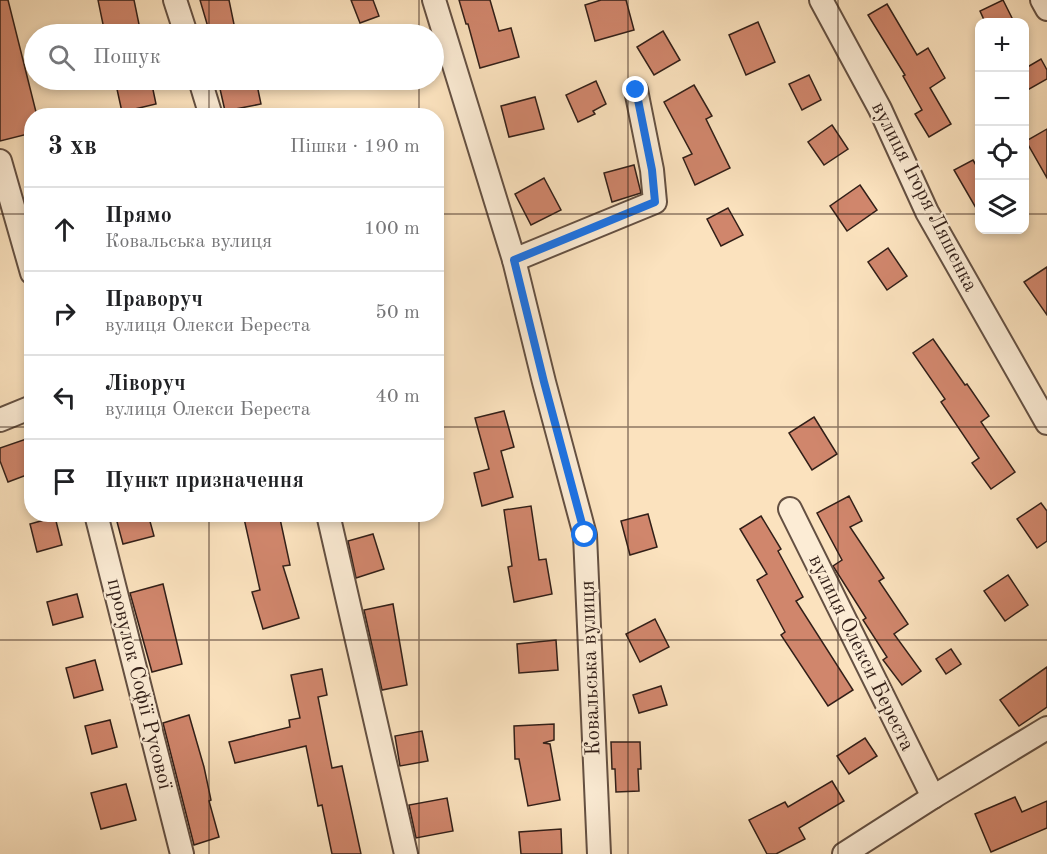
<!DOCTYPE html>
<html lang="uk">
<meta charset="utf-8">
<style>
body{margin:0;font-family:"Old Standard TT",serif;background:#f2f2f2;color:#202124}
.controls{position:absolute;right:18px;top:18px;display:grid;overflow:hidden;border-radius:12px;box-shadow:0 3px 9px #0003}
.controls button{width:54px;height:54px;display:grid;place-items:center;padding:0;border:0;border-bottom:2px solid #e0e0e0;background:#fff;color:#202124;font:30px sans-serif}
.stop{position:absolute;width:18px;height:18px;margin:-14px;border:4px solid #1a73e8;border-radius:50%;background:#fff}
.stop.end{background:#1a73e8;border-color:#fff;box-shadow:0 2px 6px #0008}
.list{margin:0;padding:0;list-style:none}
h2{display:flex;justify-content:space-between;align-items:center;height:78px;margin:0;padding:0 24px;font-size:26px}
h2 small{font-size:20px;font-weight:400;color:#757577}
.list li{display:grid;grid-template-columns:39px 1fr auto;gap:18px;align-items:center;box-sizing:border-box;height:84px;padding:0 24px;border-top:2px solid #e0e0e0}
.list b{display:block;font-size:22px;white-space:nowrap}
.list p{margin:0;font-size:20px;white-space:nowrap;color:#757577}
.list em{font-size:20px;font-style:normal;color:#757577}
.icon{flex:none;width:33px;height:33px;fill:none;stroke:currentColor;stroke-width:2;stroke-linecap:round;stroke-linejoin:round}
.map{position:relative;flex:none;width:1047px;height:854px;overflow:hidden}
.search{position:absolute;background:#fff;box-shadow:0 3px 9px #0003;left:24px;top:24px;width:420px;height:66px;display:flex;align-items:center;gap:15px;box-sizing:border-box;padding:0 21px;border-radius:33px;color:#757577;font-size:22px}
.panel{position:absolute;background:#fff;box-shadow:0 3px 9px #0003;left:24px;top:108px;width:420px;height:414px;border-radius:24px}
.map>svg:first-child{display:block}
.building{fill:#d0866c;stroke:#321f18;stroke-width:1.5}
.lines{fill:none;stroke-linecap:round;stroke-linejoin:round}
.minor-casing{stroke:#645042;stroke-width:26}
.minor{stroke:#fcecd5;stroke-width:22}
.route{stroke:#1a73e8;stroke-width:8}
.grid{fill:none;stroke:#321f18;stroke-width:1.5;stroke-opacity:0.55}
.labels{text-anchor:middle;dominant-baseline:central;stroke-width:4.5;stroke-linejoin:round;paint-order:stroke}
.street-label{font-size:21px;fill:#321f18;stroke:#fcecd5}
</style>
<div class="map">
<svg width="1047" height="854" viewBox="0 0 1047 854">
<rect width="100%" height="100%" fill="#fbe2be"/>
<filter id="stains"><feTurbulence type="fractalNoise" baseFrequency=".00333" numOctaves="4"/><feColorMatrix values="0 0 0 0 .2 0 0 0 0 .09 0 0 0 0 .02 0 0 0 .5 -.17"/></filter>
<radialGradient id="worn" r=".72"><stop offset=".6" stop-color="#630" stop-opacity="0"/><stop offset="1" stop-color="#630" stop-opacity=".3"/></radialGradient>
<g class="building">
<path d="M0,0H8L37,116H32V133L0,141Z"/>
<path d="M98,0H134L141,34H105Z"/>
<path d="M200,0H229L236,34H210Z"/>
<path d="M351,0H373L379,16L360,23Z"/>
<path d="M459,0H490L499,31L511,28L519,57L480,68L468,24H466Z"/>
<path d="M601,0H626L634,30L595,41L585,5Z"/>
<path d="M1003,0L1014,22H985L980,11Z"/>
<path d="M887,4L917,55L928,48L945,78L930,88L951,124L929,137L915,114L922,110L903,76L905,75L868,15Z"/>
<path d="M758,22L775,62L746,75L729,35Z"/>
<path d="M663,31L680,60L654,75L637,47Z"/>
<path d="M1041,59L1047,70V79L1024,92V69Z"/>
<path d="M809,75L821,100L802,110L789,84Z"/>
<path d="M115,80H151L156,104L122,112Z"/>
<path d="M218,80H256L261,104L225,111Z"/>
<path d="M596,81L606,104L593,111L595,114L578,122L566,95Z"/>
<path d="M694,85L712,116L706,119L730,168L695,185L683,158L692,154L664,102Z"/>
<path d="M535,97L544,129L509,137L501,106Z"/>
<path d="M832,125L848,149L824,165L808,142Z"/>
<path d="M1047,129V178L1026,141Z"/>
<path d="M973,160L980,172V215L954,170Z"/>
<path d="M634,165L641,193L612,202L604,173Z"/>
<path d="M544,178L561,210L531,225L515,194Z"/>
<path d="M860,185L877,210L847,231L830,206Z"/>
<path d="M728,208L743,235L721,246L707,219Z"/>
<path d="M888,248L907,276L887,290L868,262Z"/>
<path d="M1047,267V315L1024,282Z"/>
<path d="M933,339L965,385L967,384L989,416L981,422L1015,472L991,489L972,463L979,458L941,402L945,399L913,353Z"/>
<path d="M504,411L514,447L501,451L513,497L482,506L474,473L489,469L475,418Z"/>
<path d="M814,417L837,454L812,470L789,433Z"/>
<path d="M32,437V473L8,482L0,461V448Z"/>
<path d="M849,496L862,521L850,527L884,578L879,581L908,624L894,634L921,671L902,685L883,660L887,657L863,620L866,618L833,566L842,560L817,513Z"/>
<path d="M1041,503L1047,511V541L1037,548L1017,519Z"/>
<path d="M531,506L539,560L546,559L552,594L514,602L508,567L512,566L504,510Z"/>
<path d="M128,514H148L154,536L123,544L116,518Z"/>
<path d="M243,514H279L290,565L283,566L299,618L263,629L252,592L260,590Z"/>
<path d="M648,514L657,547L630,555L621,521Z"/>
<path d="M761,516L781,549L778,551L803,597L796,601L853,690L828,706L781,635L785,632L757,580L767,574L740,529Z"/>
<path d="M55,517L62,545L37,552L30,524Z"/>
<path d="M373,534L384,569L356,578L348,541Z"/>
<path d="M1008,575L1028,605L1005,621L984,591Z"/>
<path d="M163,584L182,664L152,672L130,593Z"/>
<path d="M77,594L83,617L53,625L47,602Z"/>
<path d="M393,604L407,685L382,690L364,610Z"/>
<path d="M655,619L669,647L640,662L626,634Z"/>
<path d="M556,640L558,670L519,673L517,644Z"/>
<path d="M951,649L961,664L946,674L936,659Z"/>
<path d="M95,660L103,690L74,698L66,668Z"/>
<path d="M1047,667V707L1019,726L1000,700Z"/>
<path d="M322,669L327,695L318,697L332,768L342,766L361,854H332L322,805L318,806L306,746L235,763L229,742L290,727L289,720L300,718L291,675Z"/>
<path d="M661,686L667,705L639,713L633,695Z"/>
<path d="M189,715L204,767L211,800L209,801L219,837L194,845L163,723Z"/>
<path d="M110,720L117,747L92,754L85,726Z"/>
<path d="M554,724V740L543,743L550,744L560,800L528,806L519,759H515L514,726Z"/>
<path d="M422,731L428,761L400,766L395,736Z"/>
<path d="M865,738L877,756L849,774L837,756Z"/>
<path d="M611,742H640L641,769H638L639,791L616,792L615,769H612Z"/>
<path d="M832,781L844,801L799,828L805,839L776,854H767L749,820L785,802L788,807Z"/>
<path d="M126,784L136,820L101,829L91,793Z"/>
<path d="M1015,797L1022,812L1047,801V828L991,852L975,814Z"/>
<path d="M447,798L453,831L416,838L409,805Z"/>
<path d="M561,829L562,854H521L519,832Z"/>
</g>
<g class="lines">
<defs>
<g id="minor">
<path d="M175,0L186,34"/>
<path d="M434,0L514,260L544,382L585,535L599,854"/>
<path d="M821,0L880,109L927,212L1047,423"/>
<path d="M1042,0L1047,9"/>
<path d="M200,80L211,116"/>
<path d="M0,161L32,273"/>
<path d="M514,260L655,202L652,170L636,90"/>
<path d="M0,420L32,407"/>
<path d="M790,509L933,797"/>
<path d="M96,514L182,854"/>
<path d="M328,514L406,854"/>
<path d="M844,854L933,797L1047,728"/>
</g>
</defs>
<use href="#minor" class="minor-casing"/>
<use href="#minor" class="minor"/>
</g>
<g class="lines">
<path class="route" d="M585,535L544,382L514,260L655,202L652,170L636,90"/>
</g>
<path class="grid" d="M209,0V34M419,0V34M628,0V854M838,0V854M209,80V116M419,80V116M0,214H32M436,214H980M1024,214H1047M0,427H32M436,427H1047M209,514V854M419,514V854M0,640H1047"/>
<g class="labels">
<g class="street-label">
<text transform="translate(924 197) rotate(63)">вулиця Ігоря Ляшенка</text>
<text transform="translate(861 653) rotate(64)">вулиця Олекси Береста</text>
<text transform="translate(591 668) rotate(-92)">Ковальська вулиця</text>
<text transform="translate(139 684) rotate(76)">провулок Софії Русової</text>
</g>
</g>
<rect width="100%" height="100%" filter="url(#stains)"/>
<rect width="100%" height="100%" fill="url(#worn)"/>
</svg>
<div class="controls">
<button>+</button>
<button>−</button>
<button><svg class="icon" aria-label="locate" viewBox="0 0 24 24"><circle cx="12" cy="12" r="6"/><path d="M12 2v4M12 18v4M2 12h4M18 12h4"/></svg></button>
<button><svg class="icon" aria-label="layers" viewBox="0 0 24 24"><path d="M12 4l9 5-9 5-9-5zM3 14l9 5 9-5"/></svg></button>
</div>
<div class="stop" style="left:585px;top:535px"></div>
<div class="stop end" style="left:636px;top:90px"></div>
<div class="search"><svg class="icon" aria-label="search" viewBox="0 0 24 24"><circle cx="10" cy="10" r="6"/><path d="M15 15l6 6"/></svg>Пошук</div>
<section class="panel">
<h2>3 хв<small>Пішки · 190 m</small></h2>
<ul class="list">
<li><svg class="icon" aria-label="ahead" viewBox="0 0 24 24"><path d="M12 20V5M6 11l6-6 6 6"/></svg><div><b>Прямо</b><p>Ковальська вулиця</p></div><em>100 m</em></li>
<li><svg class="icon" aria-label="right" viewBox="0 0 24 24"><path d="M7 20v-9h11M14 6l5 5-5 5"/></svg><div><b>Праворуч</b><p>вулиця Олекси Береста</p></div><em>50 m</em></li>
<li><svg class="icon" aria-label="left" viewBox="0 0 24 24"><path d="M17 20v-9H6M10 6l-5 5 5 5"/></svg><div><b>Ліворуч</b><p>вулиця Олекси Береста</p></div><em>40 m</em></li>
<li><svg class="icon" aria-label="arrive" viewBox="0 0 24 24"><path d="M6 21V4h12l-3 4 3 4H6"/></svg><div><b>Пункт призначення</b></div></li>
</ul>
</section>
</div>
